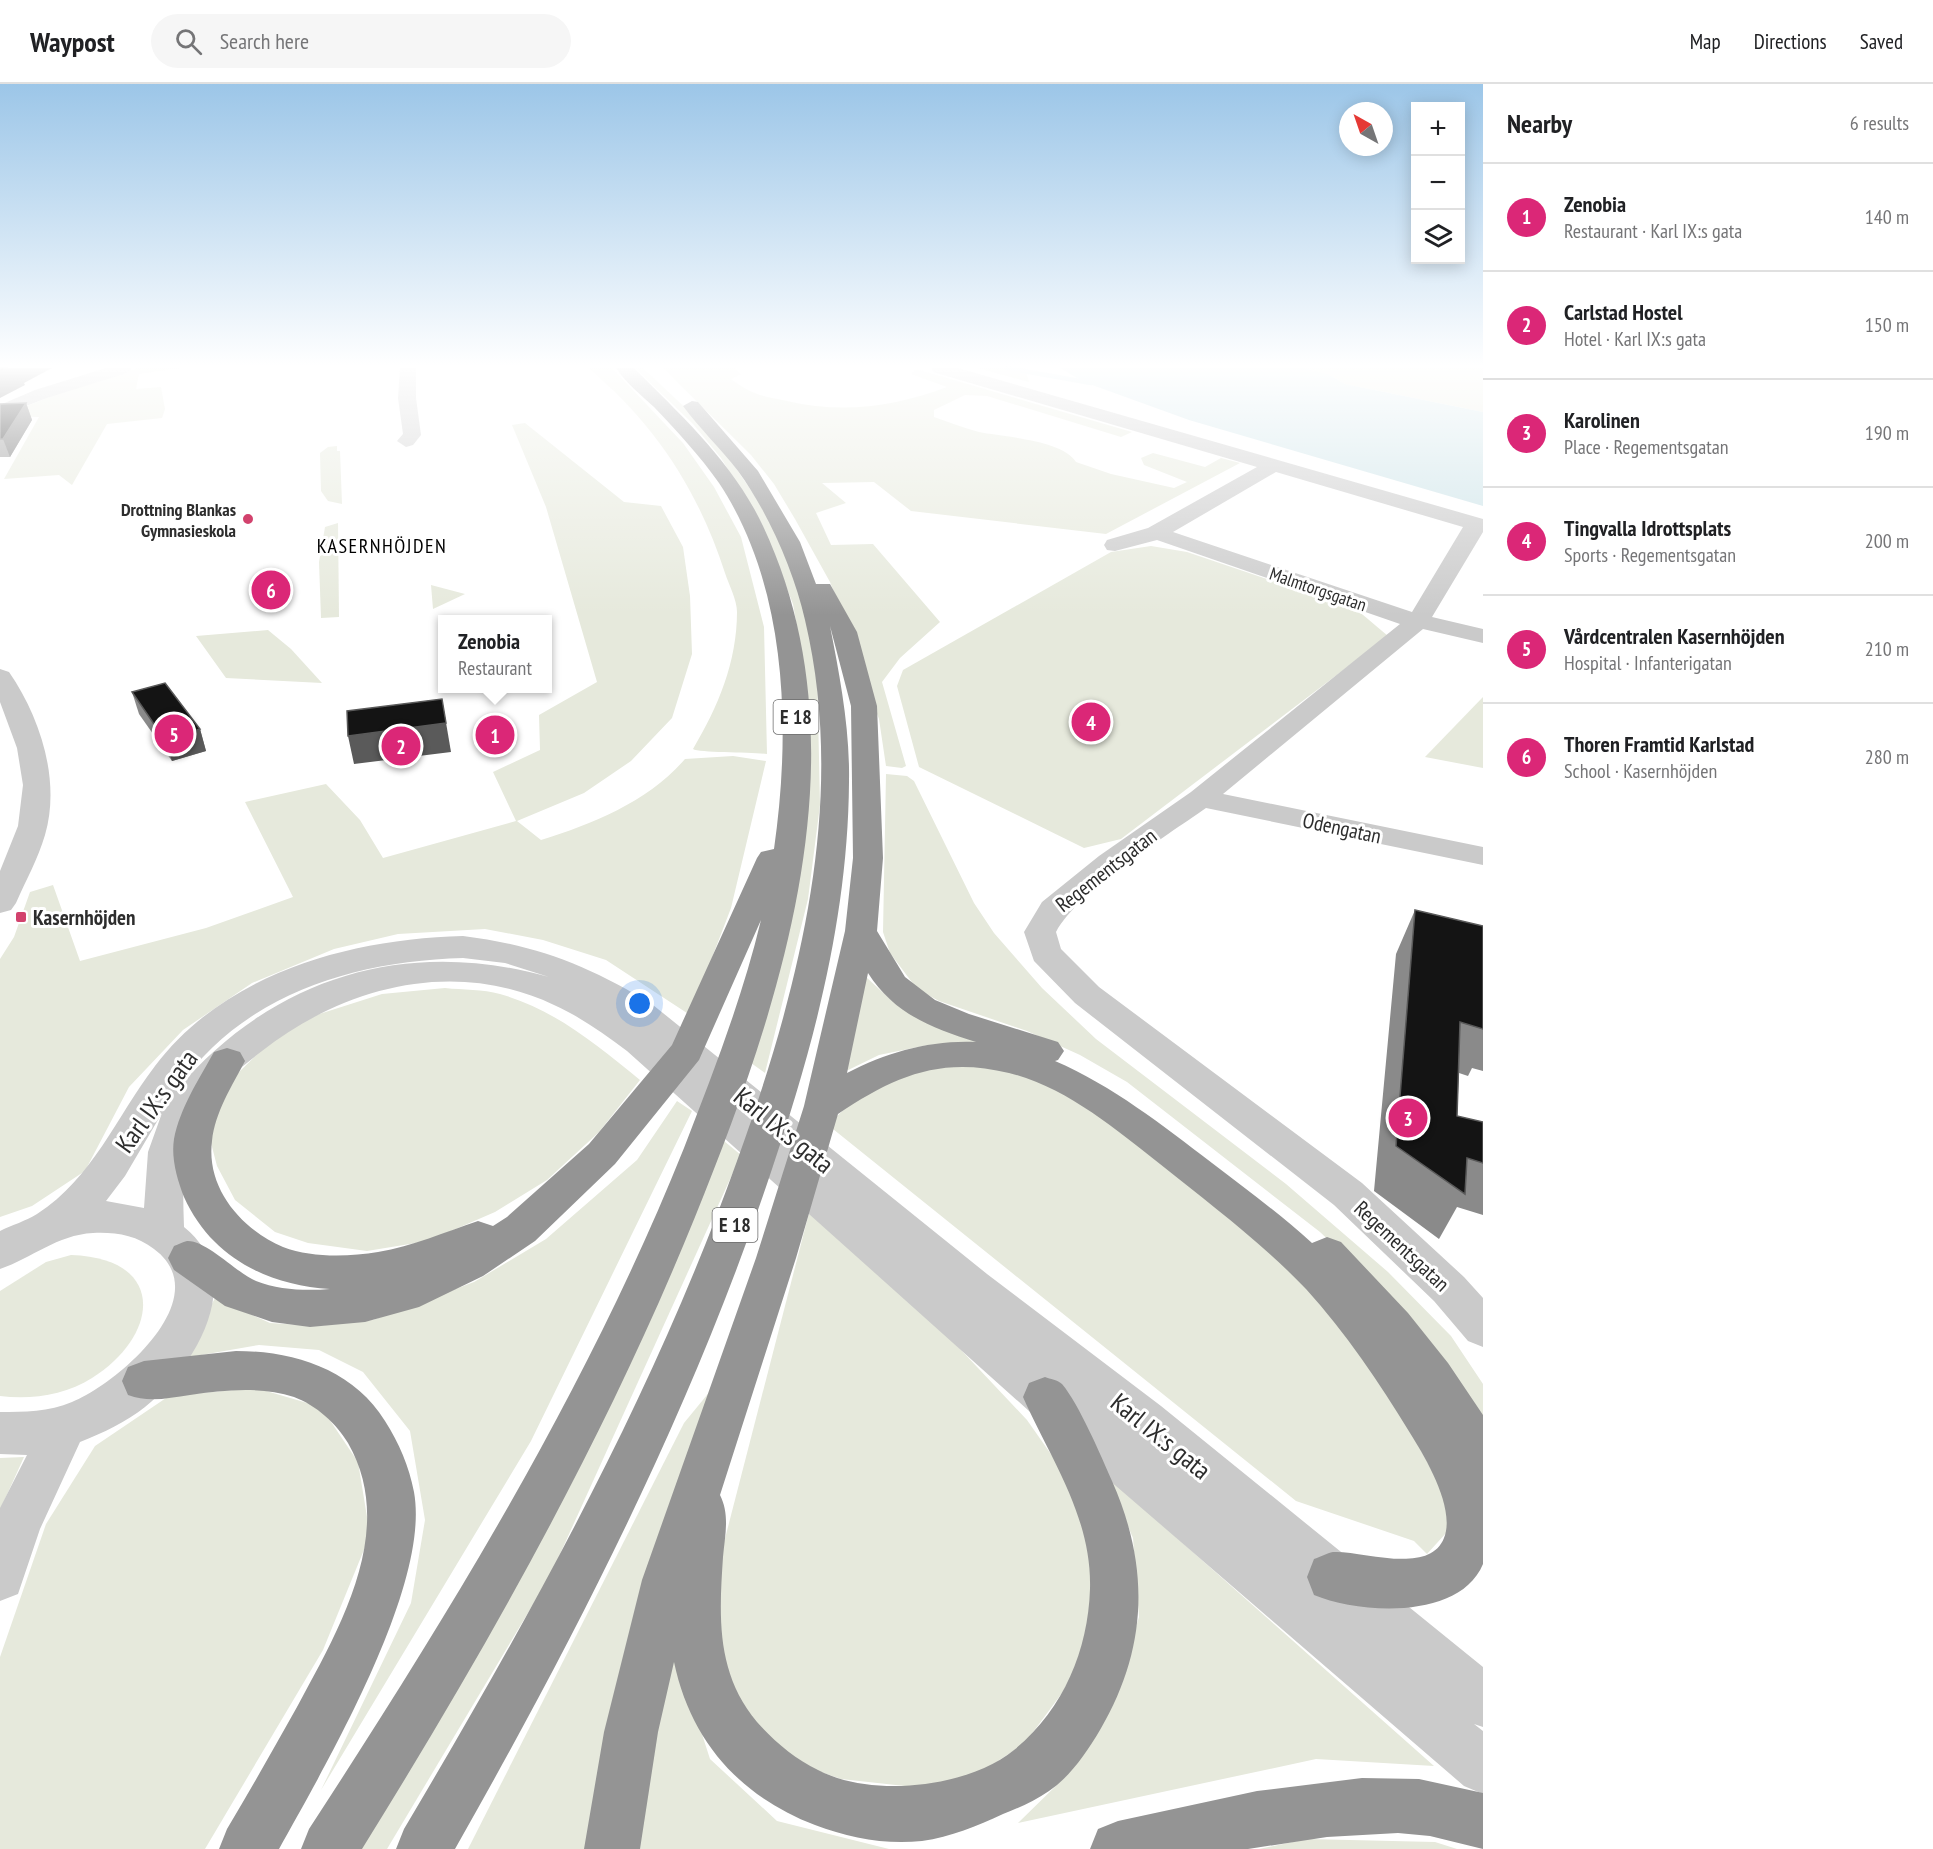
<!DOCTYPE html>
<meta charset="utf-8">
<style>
body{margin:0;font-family:"PT Sans Narrow",sans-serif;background:#f6f6f6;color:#202124}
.controls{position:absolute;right:18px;top:18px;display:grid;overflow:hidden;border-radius:0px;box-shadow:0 3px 15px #0003}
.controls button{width:54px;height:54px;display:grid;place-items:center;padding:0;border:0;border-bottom:2px solid #e0e0e0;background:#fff;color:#202124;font:30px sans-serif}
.compass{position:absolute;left:1339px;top:18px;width:54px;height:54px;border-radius:50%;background:#fff;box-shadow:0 3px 15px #0003;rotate:320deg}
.you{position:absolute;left:640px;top:920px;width:21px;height:21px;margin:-15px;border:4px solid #fff;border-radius:50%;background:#1a73e8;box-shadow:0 0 0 9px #1a73e833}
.badge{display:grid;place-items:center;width:39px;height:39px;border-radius:50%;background:#db2777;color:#fff;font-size:20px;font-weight:700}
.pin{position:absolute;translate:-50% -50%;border:3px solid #fff;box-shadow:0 2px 6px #0006}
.popup{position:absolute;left:438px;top:531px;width:114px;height:78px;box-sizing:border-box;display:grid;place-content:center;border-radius:0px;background:#fff;filter:drop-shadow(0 2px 4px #0005);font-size:20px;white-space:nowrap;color:#757577}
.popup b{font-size:22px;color:#202124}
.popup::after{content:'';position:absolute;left:50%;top:100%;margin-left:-12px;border:12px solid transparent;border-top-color:#fff}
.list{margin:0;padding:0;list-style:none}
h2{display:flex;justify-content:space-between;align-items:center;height:78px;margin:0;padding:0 24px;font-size:26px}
h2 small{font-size:20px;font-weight:400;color:#757577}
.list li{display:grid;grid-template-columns:39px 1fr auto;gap:18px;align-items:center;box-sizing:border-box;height:108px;padding:0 24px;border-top:2px solid #e0e0e0}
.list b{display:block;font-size:22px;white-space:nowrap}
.list p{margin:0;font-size:20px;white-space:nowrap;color:#757577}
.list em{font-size:20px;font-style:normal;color:#757577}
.icon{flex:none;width:33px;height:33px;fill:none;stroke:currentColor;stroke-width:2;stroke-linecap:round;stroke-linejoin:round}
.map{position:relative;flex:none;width:1483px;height:1765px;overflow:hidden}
header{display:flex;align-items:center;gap:36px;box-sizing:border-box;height:84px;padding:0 30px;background:#fff;border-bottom:2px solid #e0e0e0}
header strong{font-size:28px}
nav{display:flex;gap:33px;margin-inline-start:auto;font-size:21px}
.search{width:420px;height:54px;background:#f6f6f6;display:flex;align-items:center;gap:15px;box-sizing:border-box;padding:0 21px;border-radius:33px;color:#757577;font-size:22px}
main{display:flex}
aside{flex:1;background:#fff}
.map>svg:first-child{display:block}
.green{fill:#e6e9dc}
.water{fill:#cae2e7}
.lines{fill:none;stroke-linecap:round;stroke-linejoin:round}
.stream{stroke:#cae2e7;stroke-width:4.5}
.minor{fill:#cacaca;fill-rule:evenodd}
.highway{fill:#949494;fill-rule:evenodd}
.wall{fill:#8a8a8a}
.shaded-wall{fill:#5a5a5a}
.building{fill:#141414;stroke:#5a5a5a;stroke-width:1.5}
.poi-dot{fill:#d2426d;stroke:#fff;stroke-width:2}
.labels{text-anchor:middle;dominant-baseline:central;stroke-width:6;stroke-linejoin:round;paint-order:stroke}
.far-poi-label{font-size:18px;font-weight:bold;fill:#2d2d2d;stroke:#fff;text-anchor:end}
.far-street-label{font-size:18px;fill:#2d2d2d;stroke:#fff}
.far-quarter-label{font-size:20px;letter-spacing:1.5px;fill:#000;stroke:#fff}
.shield{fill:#fff;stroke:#6c6c6c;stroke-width:1.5}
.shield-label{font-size:20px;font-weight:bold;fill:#2d2d2d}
.street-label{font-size:21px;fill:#2d2d2d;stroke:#fff}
.poi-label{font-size:21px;font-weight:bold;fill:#2d2d2d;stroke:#fff;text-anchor:start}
.near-street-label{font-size:26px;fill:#2d2d2d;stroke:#fff}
</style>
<header>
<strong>Waypost</strong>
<div class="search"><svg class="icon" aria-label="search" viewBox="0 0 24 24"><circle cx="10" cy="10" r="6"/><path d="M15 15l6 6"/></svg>Search here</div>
<nav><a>Map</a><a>Directions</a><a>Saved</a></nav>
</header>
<main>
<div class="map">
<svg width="1483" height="1765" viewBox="0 0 1483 1765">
<rect width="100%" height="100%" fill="#fff"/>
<g class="green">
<path d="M138,284H181L139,290L136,305L161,303L165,325L162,334L107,340L72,401L59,391L4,395L39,333L2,332L82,300Z"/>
<path d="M588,284H612L683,359L714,403L741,453L764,543L767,670C754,668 699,669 693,665C718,623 737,578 737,528C737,516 729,501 725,489C699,408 655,339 588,284Z"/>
<path d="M635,284H643L711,348L772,437L805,521L817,580L820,721L808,815L765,989L751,979L806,717L804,584L793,520L760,437L721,374L693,340Z"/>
<path d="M663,284H734L741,290L731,295C752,311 762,312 787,317C843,330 893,323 947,303L911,290L916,285L1132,348L1121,353L987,312L965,311L934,326V333C949,338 964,344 979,348C1004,353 1063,356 1076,378L1111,390L1174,404L1187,398L1144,381L1141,374L1153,369L1205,383L1221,374L1240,379L1106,450L911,427L874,398L822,399L846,419L816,429L831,461L873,460L940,538L900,574L882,598L906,682L902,684L886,682L879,635L867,604L856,563L830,498L795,435L774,400L751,371Z"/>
<path d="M977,284H1025L1029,298Z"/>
<path d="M1304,284H1483V328L1345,300L1328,290Z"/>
<path d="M525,339L624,418L661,422L683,463L690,512L692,570L672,634L631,677L584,709L517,737L541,756C593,740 649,717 685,675L733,672L766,677L731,824L690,931L606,876L543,856L485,845L398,850L334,865L252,899L183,946L129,1003L85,1087L32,1122L0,1133V875L14,853L30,808L53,801L80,877L206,844L293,813L245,718L326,700L360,736L383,774L516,737L493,688L540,666L539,631L597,598L546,423L512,341Z"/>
<path d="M337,362V367H340L342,420L328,417L321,407L320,369L328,363Z"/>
<path d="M338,439L339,533L321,534L319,478L325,443Z"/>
<path d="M1151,462L1187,468L1356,525L1388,552L1121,755L1084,764L919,683L897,602L903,586L1111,468Z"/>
<path d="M431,501L465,510L433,525Z"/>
<path d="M268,546L291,565L322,599L226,594L196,552Z"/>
<path d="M1483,613V684L1425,673Z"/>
<path d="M886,690L907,692L914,697L974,819L994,849L1042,904L1096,955L1286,1100L1388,1188L1451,1252L1483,1300V1349L1363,1189L1320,1148L1127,998L1080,971L1027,947L939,917L917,905L890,869L883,848Z"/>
<path d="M866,893L891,916L988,959L928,961L879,971L842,989Z"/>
<path d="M445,904C463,906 483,905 500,910C554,925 597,961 640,996L599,1048L547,1096L495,1128L428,1157L367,1167L308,1159L275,1148L235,1116L217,1082L211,1059L214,1031L237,990L268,960L310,933L382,910Z"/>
<path d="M938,979H975L1025,991L1071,1011L1170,1079L1356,1246L1451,1422L1447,1448L1427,1470L1414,1457L1296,1417L828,1041L865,1005Z"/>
<path d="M677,1017L692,1027L531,1357L321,1706L411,1519L425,1436L410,1347L363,1288L319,1266L259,1261L184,1274L215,1214L270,1239L317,1242L373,1236L474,1198L546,1155L637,1076Z"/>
<path d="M724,1057L741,1071L550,1492L387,1765H359Z"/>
<path d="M809,1129L946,1250L1027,1336L1067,1393L1090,1441L1096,1506L1085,1569L1062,1609L1025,1659L983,1687L923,1704L841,1695L786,1676L745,1635L720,1578L713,1501Z"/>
<path d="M71,1171C167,1174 160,1251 92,1294C65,1311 31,1316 0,1312V1207L46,1178Z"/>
<path d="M725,1289L592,1765H468L684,1339Z"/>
<path d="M256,1304L321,1323L358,1378L370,1451L323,1566L205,1765H0V1573L46,1440L95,1362L169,1312Z"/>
<path d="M24,1373L0,1426V1374Z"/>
<path d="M1106,1391L1434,1682L1316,1675L1018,1739L1066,1692L1112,1620L1139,1533L1133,1454Z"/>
<path d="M671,1554L710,1675L777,1737L889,1765H635Z"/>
<path d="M1307,1755L1435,1758L1457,1765H1259Z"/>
</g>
<path class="water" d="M1060,284H1304L1328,290L1345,300L1483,328V422L1189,336L1084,298Z"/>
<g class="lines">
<path class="stream" d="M1007,284L1091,299"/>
<g class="minor">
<path d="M106,284H132L130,288L47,314L0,332V321L35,306Z"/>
<path d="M400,284H416V314L421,351L413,361L406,363L397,357L403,350L398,314Z"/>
<path d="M931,284H958L1483,435V448L1432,533L1483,545V559L1423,545L1223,710L1483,763V781L1206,724C1165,753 1079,806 1056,848L1061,865L1099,903L1362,1099L1464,1193L1483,1214V1263L1468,1257L1434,1217L1334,1121L1075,919L1034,877L1024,848L1042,818L1099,772L1191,708L1400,540L1157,456L1115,467L1107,466L1104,461L1107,456L1148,444L1257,383L933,288ZM1276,388L1463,443L1412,528L1173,448Z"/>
<path d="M0,585L9,588C40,633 61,696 45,751C38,775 26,796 16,819L11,826L0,829V787L18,742L23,701L17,664L0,618Z"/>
<path d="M463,852C536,861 590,882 653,921L987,1190L1161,1322L1483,1583V1643L1474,1640L1483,1647V1710L1464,1702L1029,1327L627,967C604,950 581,933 554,921C455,874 345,902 262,967C236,987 204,1012 192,1044C181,1075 183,1110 184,1143C249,1195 195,1283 145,1323C126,1338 103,1349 80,1358L40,1445L18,1510L0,1517V1424L27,1371L0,1370V1328C24,1328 49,1328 72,1318C117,1300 219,1213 154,1165C136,1151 115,1148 93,1149C57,1151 32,1174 0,1185V1147C12,1141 26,1137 37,1130C93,1094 116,1033 155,982C226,888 351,855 463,852ZM463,874L505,879L549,893C407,853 275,892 178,1004C243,910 354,877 463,874ZM162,1029L148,1068L144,1124L106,1117L125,1092Z"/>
</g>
<g class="highway">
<path d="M616,284H634C682,332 734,380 763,442C868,666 781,920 695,1133C605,1355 488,1562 362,1765H301L309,1745C451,1527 587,1306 684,1064C713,989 742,915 761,836L699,976L615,1080L535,1157L483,1192L419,1223L365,1238L310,1243L272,1238L225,1222L174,1186L168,1174L174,1162C177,1161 183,1158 187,1157C206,1156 237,1189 256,1197C279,1206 306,1207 330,1205C267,1201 211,1173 184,1113C177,1095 171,1074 174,1055C180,1024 199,995 214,968L227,964L240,968L245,977C232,1002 215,1028 212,1057C206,1104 241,1145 283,1163C312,1174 348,1173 378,1168C413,1162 445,1148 478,1137L493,1142L507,1133L589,1060L672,961L757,774L761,768L774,765C791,647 788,503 719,399C700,372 677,347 654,323C641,311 626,299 616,284Z"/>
<path d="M692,317L698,318L758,387L800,458L816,500H830L857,548L877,622L883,774L877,847L905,893L935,916L969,930L1058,958L1064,967L1058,976L1055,977C1113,1002 1162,1041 1212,1079C1246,1105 1280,1130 1312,1159L1327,1153L1341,1158L1408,1229L1448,1279L1483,1331V1480C1460,1536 1360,1530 1314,1511L1307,1493L1314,1475C1320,1473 1327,1469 1333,1468C1361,1466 1429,1492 1444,1454C1456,1424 1425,1373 1410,1349C1379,1298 1346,1249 1306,1205C1262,1159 1210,1120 1160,1080C1115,1045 1066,1003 1009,989C941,972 894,992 838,1030L796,1174L720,1411C730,1431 725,1451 723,1473C719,1533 716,1589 757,1638C774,1657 795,1675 818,1686C871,1714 968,1704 1014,1666C1063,1626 1088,1567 1090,1505C1092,1433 1051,1376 1023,1313L1029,1299L1045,1293C1050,1295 1058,1296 1062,1300C1079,1320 1101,1372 1112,1397C1150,1483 1148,1564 1100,1646C1087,1668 1070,1693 1049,1707C1035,1717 1018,1724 1003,1730C977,1742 951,1753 922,1757C886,1761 849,1754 815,1741C740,1712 691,1658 674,1578L658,1648L640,1765H584L604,1648L642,1496L756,1174L804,1022L845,847L853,774L851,622L830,542C840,593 850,645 849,698C848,833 814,961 771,1088C692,1326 578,1548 455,1765H396L404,1745C532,1529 652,1314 737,1077C799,905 848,718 805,536C794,487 768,428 738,387C721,365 700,345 683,322ZM868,889C894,930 932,944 976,958C930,956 888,968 847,989Z"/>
<path d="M236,1267C293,1267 353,1285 385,1337C399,1359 409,1382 414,1408C431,1502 325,1682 279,1765H219L227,1745C251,1705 274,1664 297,1623C339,1545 398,1446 348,1359C337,1340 316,1321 294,1313C261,1302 224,1306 190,1311C168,1314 149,1319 128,1311L122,1297L128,1283L144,1277Z"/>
<path d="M1362,1694L1419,1695L1483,1709V1765L1430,1752L1398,1749L1327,1753L1248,1765H1090L1098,1745L1118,1737L1257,1707Z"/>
</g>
</g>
<g class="wall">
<path d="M26,319L32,336L10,373H0V320Z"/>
<path d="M132,608L200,645L206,667L172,677L139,630Z"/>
<path d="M1415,826L1483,842V987L1472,984L1468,992L1459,989L1457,1032L1483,1038V1131L1457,1123L1439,1155L1374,1107L1396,870Z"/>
</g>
<g class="shaded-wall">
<path d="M8,284H52L24,299L25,301L0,314V288Z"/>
<path d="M26,319L32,336L10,373L3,355Z"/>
<path d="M442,615L451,668L354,680L348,652Z"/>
<path d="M200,645L206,667L172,677L165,656Z"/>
</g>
<g class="building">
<path d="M0,284H8L0,288Z"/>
<path d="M26,319L3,355H0V320Z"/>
<path d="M165,599L200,645L165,656L132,608Z"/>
<path d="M442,615L446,639L348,652L347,627Z"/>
<path d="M1415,826L1483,842V945L1460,938L1457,1032L1483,1038V1079L1467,1074L1465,1110L1396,1062Z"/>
</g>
<linearGradient id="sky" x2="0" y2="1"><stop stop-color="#9cc6e8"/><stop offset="0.53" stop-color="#fff"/><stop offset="1" stop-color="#fff" stop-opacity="0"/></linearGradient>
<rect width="1483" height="531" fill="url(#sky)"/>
<g class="poi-dot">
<circle cx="248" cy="435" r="6"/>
<rect x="15" y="827" width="12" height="12" rx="3"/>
</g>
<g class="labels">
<g class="far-poi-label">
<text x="236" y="425">Drottning Blankas<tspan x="236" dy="21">Gymnasieskola</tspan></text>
</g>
<g class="far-street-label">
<text transform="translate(1318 505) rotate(19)">Malmtorgsgatan</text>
</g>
<g class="far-quarter-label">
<text x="382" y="462">KASERNHÖJDEN</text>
</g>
<g class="shield">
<rect x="773.5" y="616" width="45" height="34" rx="4.5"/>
<rect x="712.5" y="1124" width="45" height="34" rx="4.5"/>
</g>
<g class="shield-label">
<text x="796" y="633">E 18</text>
<text x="735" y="1141">E 18</text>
</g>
<g class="street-label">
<text transform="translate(1342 744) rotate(12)">Odengatan</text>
<text transform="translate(1106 786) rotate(-38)">Regementsgatan</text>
<text transform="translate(1402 1162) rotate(43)">Regementsgatan</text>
</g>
<g class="poi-label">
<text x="33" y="833">Kasernhöjden</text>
</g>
<g class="near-street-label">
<text transform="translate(156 1017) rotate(-54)">Karl IX:s gata</text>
<text transform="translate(784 1046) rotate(39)">Karl IX:s gata</text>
<text transform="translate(1161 1352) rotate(39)">Karl IX:s gata</text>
</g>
</g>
</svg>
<div class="controls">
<button>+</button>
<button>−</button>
<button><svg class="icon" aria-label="layers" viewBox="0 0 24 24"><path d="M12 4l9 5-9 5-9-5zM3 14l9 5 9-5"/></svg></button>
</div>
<svg class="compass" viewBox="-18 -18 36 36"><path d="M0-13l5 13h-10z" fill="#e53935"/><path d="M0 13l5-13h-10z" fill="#757577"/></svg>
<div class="you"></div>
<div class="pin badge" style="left:495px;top:651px">1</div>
<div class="popup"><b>Zenobia</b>Restaurant</div>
<div class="pin badge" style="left:401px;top:662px">2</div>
<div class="pin badge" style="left:1408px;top:1034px">3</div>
<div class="pin badge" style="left:1091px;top:638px">4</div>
<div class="pin badge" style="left:174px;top:650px">5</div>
<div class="pin badge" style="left:271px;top:506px">6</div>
</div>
<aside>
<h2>Nearby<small>6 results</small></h2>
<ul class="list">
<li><span class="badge">1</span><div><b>Zenobia</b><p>Restaurant · Karl IX:s gata</p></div><em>140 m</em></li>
<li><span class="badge">2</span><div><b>Carlstad Hostel</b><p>Hotel · Karl IX:s gata</p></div><em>150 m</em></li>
<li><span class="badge">3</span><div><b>Karolinen</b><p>Place · Regementsgatan</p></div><em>190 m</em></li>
<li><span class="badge">4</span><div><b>Tingvalla Idrottsplats</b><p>Sports · Regementsgatan</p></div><em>200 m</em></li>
<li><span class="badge">5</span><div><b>Vårdcentralen Kasernhöjden</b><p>Hospital · Infanterigatan</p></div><em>210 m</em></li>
<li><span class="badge">6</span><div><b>Thoren Framtid Karlstad</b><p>School · Kasernhöjden</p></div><em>280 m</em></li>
</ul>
</aside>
</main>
